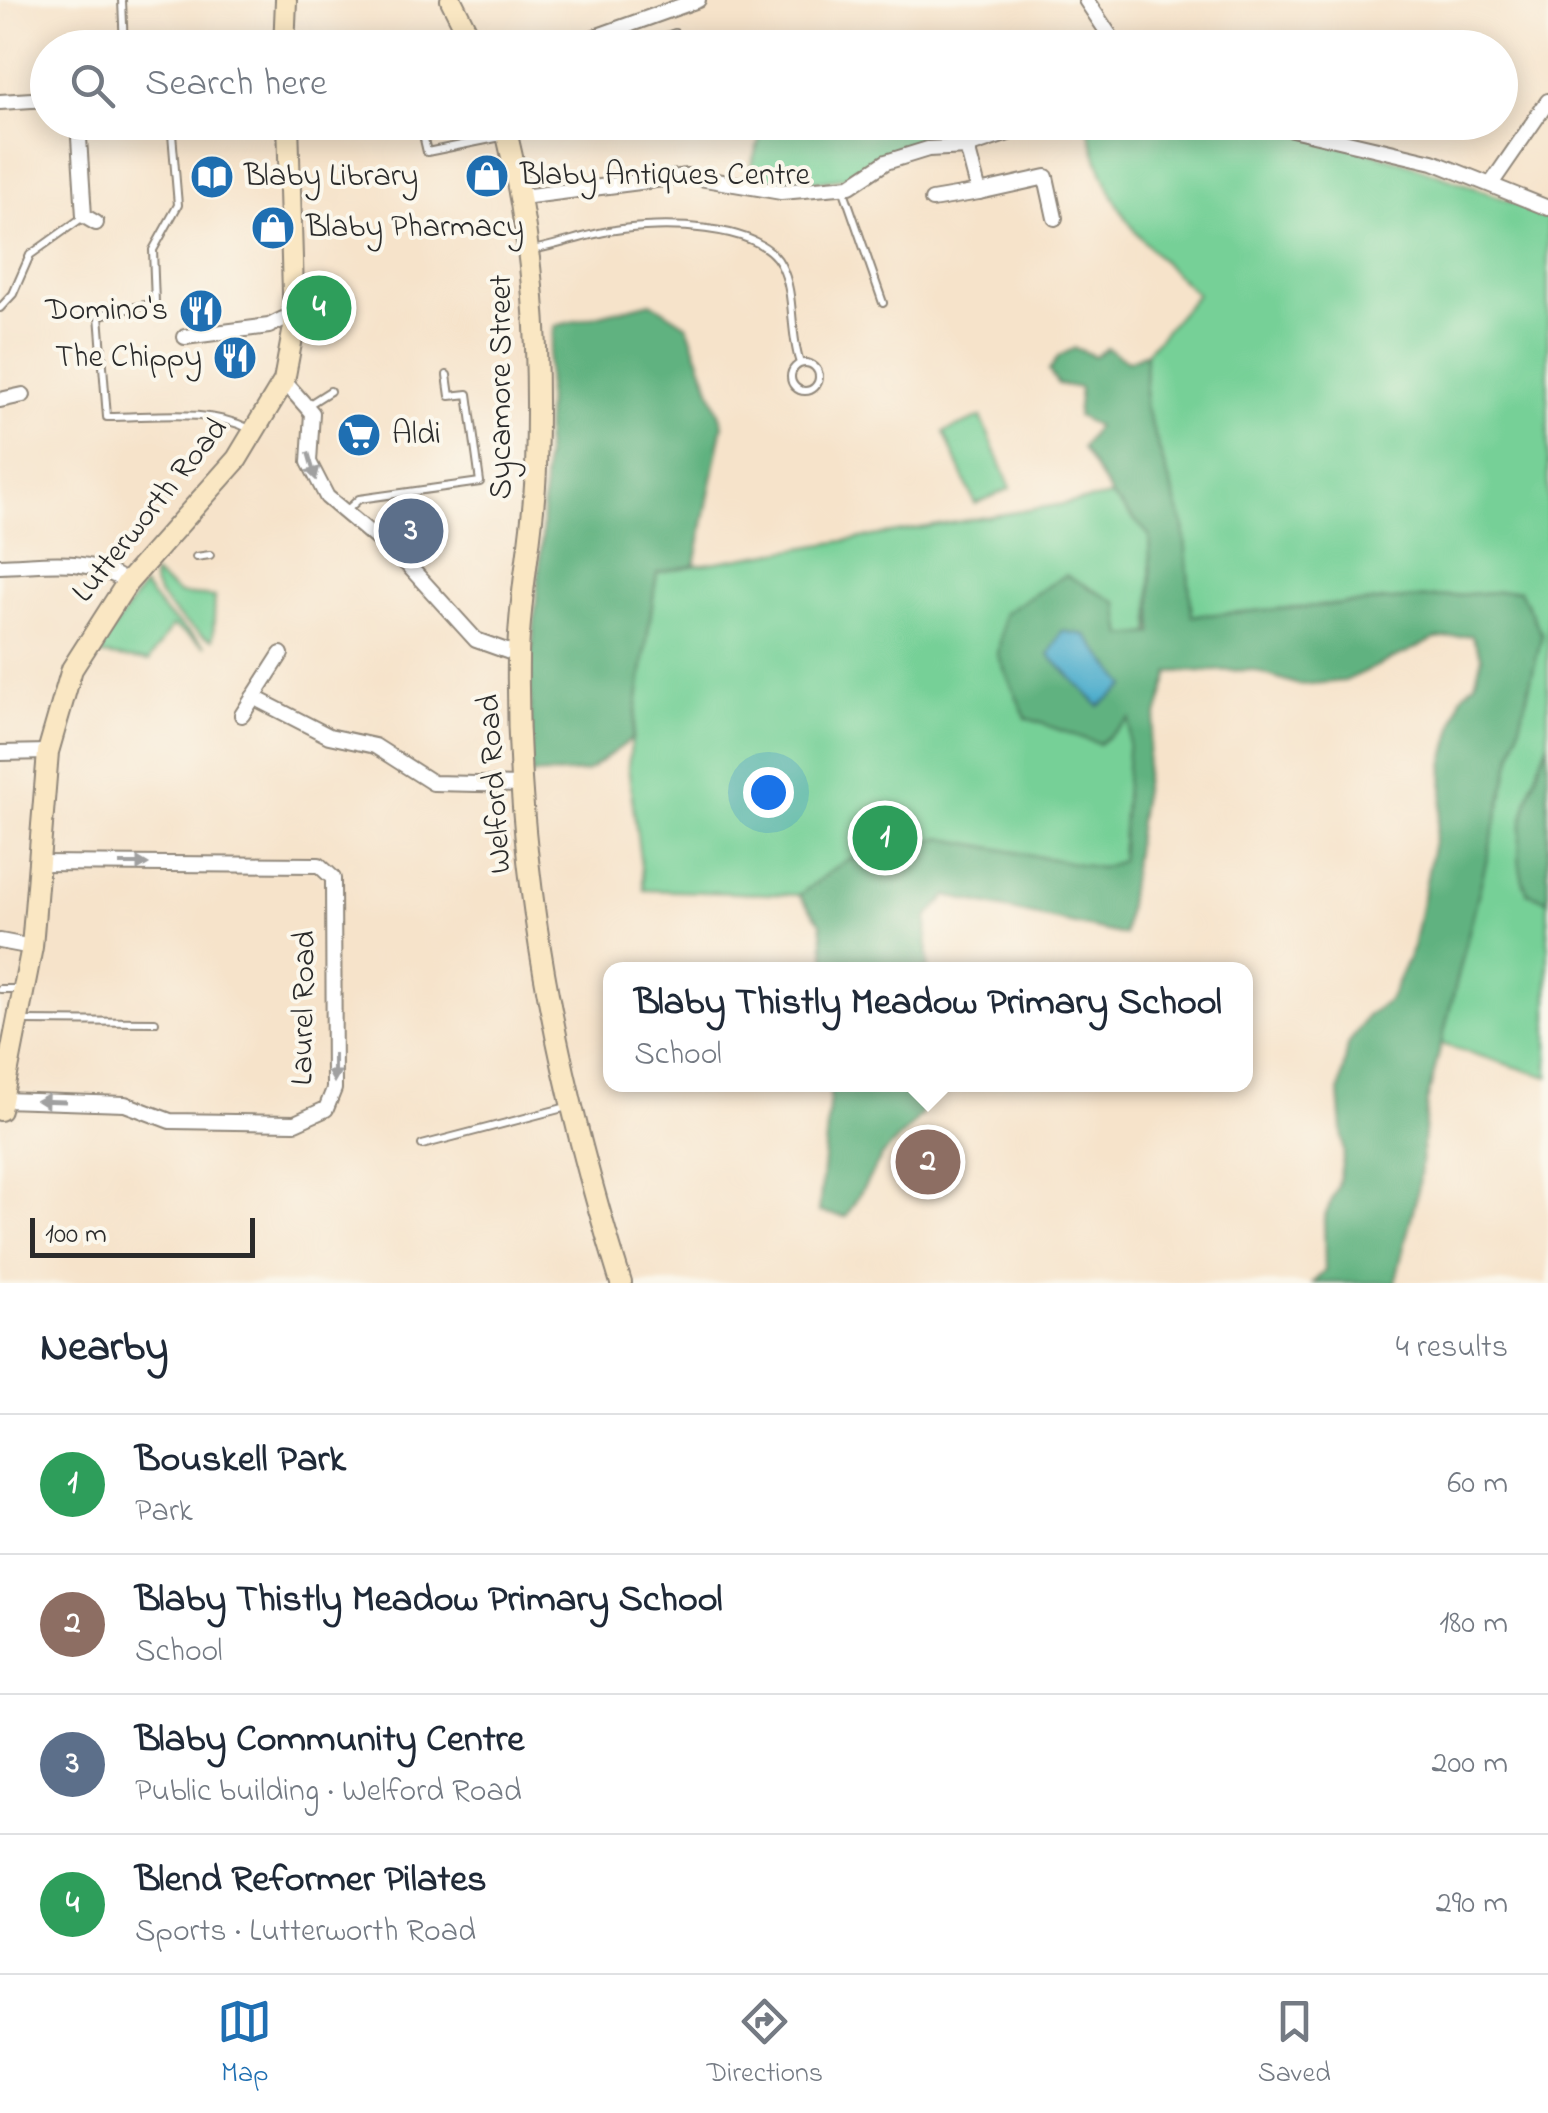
<!DOCTYPE html>
<meta charset="utf-8">
<style>
body{margin:0;font-family:"Indie Flower",sans-serif;background:#f6f6f7;color:#1f2937}
.scale{position:absolute;left:30px;bottom:25px;width:225px;box-sizing:border-box;padding-left:10px;border:5px solid #2b2b2b;border-top:0;font-size:28px;line-height:35px;white-space:nowrap;color:#2b2b2b;-webkit-text-stroke:8px #fbf7ec;paint-order:stroke}
.you{position:absolute;left:768px;top:792px;width:35px;height:35px;margin:-25px;border:8px solid #fff;border-radius:50%;background:#1a73e8;box-shadow:0 0 0 15px #1a73e833}
.badge{display:grid;place-items:center;width:65px;height:65px;border-radius:50%;background:#1f6fb2;color:#fff;font-size:32px;font-weight:700}
.pin{position:absolute;translate:-50% -50%;border:5px solid #fff;box-shadow:0 2px 10px #0006}
.popup{position:absolute;left:603px;top:962px;width:650px;height:130px;box-sizing:border-box;display:grid;place-content:center;border-radius:20px;background:#fff;filter:drop-shadow(0 2px 8px #0005);font-size:32px;white-space:nowrap;color:#747a83}
.popup b{font-size:38px;color:#1f2937}
.popup::after{content:'';position:absolute;left:50%;top:100%;margin-left:-20px;border:20px solid transparent;border-top-color:#fff}
.list{margin:0;padding:0;list-style:none}
h2{display:flex;justify-content:space-between;align-items:center;height:130px;margin:0;padding:0 40px;font-size:42px}
h2 small{font-size:32px;font-weight:400;color:#747a83}
.list li{display:grid;grid-template-columns:65px 1fr auto;gap:30px;align-items:center;box-sizing:border-box;height:140px;padding:0 40px;border-top:2px solid #e0e1e3}
.list b{display:block;font-size:38px;white-space:nowrap}
.list p{margin:0;font-size:32px;white-space:nowrap;color:#747a83}
.list em{font-size:32px;font-style:normal;color:#747a83}
.icon{flex:none;width:55px;height:55px;fill:none;stroke:currentColor;stroke-width:2;stroke-linecap:round;stroke-linejoin:round}
.map{position:relative;flex:none;width:1548px;height:1283px;overflow:hidden}
.search{position:absolute;background:#fff;box-shadow:0 5px 25px #0003;left:30px;right:30px;top:30px;height:110px;display:flex;align-items:center;gap:25px;box-sizing:border-box;padding:0 35px;border-radius:55px;color:#747a83;font-size:38px}
.sheet{height:690px;background:#fff}
nav{display:flex;justify-content:space-around;align-items:center;box-sizing:border-box;height:140px;border-top:2px solid #e0e1e3;background:#fff;font-size:28px;color:#747a83}
nav a{display:grid;justify-items:center;gap:5px}
nav .on{color:#1f6fb2}
.map>svg:first-child{display:block}
.green{fill:#76d097;stroke:#507e61;stroke-width:2.5}
.forest{fill:#60b280;stroke:#466e56;stroke-width:2.5}
.water{fill:#4dadcc;stroke:#3c6c7c;stroke-width:2.5}
.lines{fill:none;stroke-linecap:round;stroke-linejoin:round}
.lane-casing{stroke:#90877a;stroke-width:10}
.street-casing{stroke:#90877a;stroke-width:18}
.secondary-casing{stroke:#90877a;stroke-width:24}
.lane{stroke:#fff;stroke-width:6}
.street{stroke:#fff;stroke-width:14}
.secondary{stroke:#fae7c3;stroke-width:20}
.oneway{fill:#a0a0a0}
.labels{text-anchor:middle;dominant-baseline:central;stroke-width:8;stroke-linejoin:round;paint-order:stroke}
.poi-label{font-size:32px;fill:#2b2b2b;stroke:#fbf7ec;text-anchor:start}
.street-label{font-size:32px;fill:#2b2b2b;stroke:#fbf7ec}
</style>
<div class="map">
<svg width="1548" height="1283" viewBox="0 0 1548 1283">
<rect width="100%" height="100%" fill="#fbf7ec"/>
<filter id="ink" filterUnits="userSpaceOnUse"><feTurbulence type="fractalNoise" baseFrequency=".01" numOctaves="2"/><feDisplacementMap in="SourceGraphic" scale="20" xChannelSelector="R" yChannelSelector="G"/><feConvolveMatrix kernelMatrix="1 2 1 2 8 2 1 2 1" color-interpolation-filters="sRGB"/></filter>
<filter id="wash" filterUnits="userSpaceOnUse"><feTurbulence type="fractalNoise" baseFrequency=".0048" numOctaves="4" result="noise"/><feDisplacementMap in="SourceGraphic" scale="40" xChannelSelector="R" yChannelSelector="G"/><feGaussianBlur stdDeviation="2.25" result="paint"/><feColorMatrix in="noise" values="0 0 0 0 0 0 0 0 0 0 0 0 0 0 0 0 0 1.4 0 .05"/><feComposite in="paint" operator="in"/></filter>
<g filter="url(#wash)">
<rect width="100%" height="100%" fill="#f6e3ca"/>
<g class="green">
<path d="M765,123H924L931,142L880,156L849,177L783,186L748,174Z"/>
<path d="M1087,123C1127,123 1169,121 1209,123C1327,128 1440,174 1548,216V742L1532,785L1527,893L1548,900V1077L1441,1044L1542,635L1519,590L1191,616L1184,527L1145,405L1146,353L1197,294C1134,236 1108,208 1087,123Z"/>
<path d="M981,417L1011,488L975,504L944,432Z"/>
<path d="M1112,496L1149,535C1158,667 1134,798 1118,930L947,896L927,918L928,969H827L821,923L799,895L644,890L628,766L657,572Z"/>
<path d="M153,574L180,594L215,597L213,639C193,634 150,596 153,574Z"/>
<path d="M143,586L166,614L206,646L172,626L149,661L96,654Z"/>
</g>
<g class="forest">
<path d="M651,302L687,325L723,424L695,565L657,573L632,739L586,772L531,775L530,671L542,537L548,360L555,326Z"/>
<path d="M1075,348L1095,356L1107,348L1128,361L1146,353L1145,405L1184,527L1192,616L1520,590L1542,635L1427,1102L1419,1186L1395,1283H1312L1325,1271L1324,1218L1338,1186L1344,1153L1339,1093L1348,1045L1367,1016L1389,1000L1413,947L1443,796L1444,762L1461,697L1475,682L1482,657L1471,635L1435,639L1345,681L1299,685L1252,670L1170,672L1150,739L1124,935L947,896L927,918L928,969H827L821,923L799,895L845,861L941,838L1100,868L1121,861L1130,719L1099,744L1026,718L998,655L1004,613L1066,575L1118,603L1123,636L1153,633L1149,535L1112,496L1082,448L1097,426L1077,416L1080,388L1058,384L1049,371L1059,356Z"/>
<path d="M1548,742V900L1528,893C1505,849 1532,785 1548,742Z"/>
<path d="M831,1085H925L921,1116L882,1156L846,1217L819,1212Z"/>
</g>
<path class="water" d="M1062,631L1086,635L1126,686L1099,706L1049,655Z"/>
</g>
<g filter="url(#ink)">
<g class="lines">
<defs>
<g id="lane">
<path d="M122,0L124,48"/>
<path d="M605,41L620,48"/>
<path d="M632,48L675,33"/>
<path d="M171,122L178,205L153,250L155,303L99,315L107,417C154,417 208,408 250,429"/>
<path d="M420,122L427,152L506,136"/>
<path d="M843,188L883,303"/>
<path d="M532,250C560,245 587,234 615,230C657,223 760,222 781,265C796,294 789,332 800,363"/>
<path d="M0,308L13,294L30,255L83,217"/>
<circle cx="805" cy="377" r="14"/>
<path d="M308,405L330,391"/>
<path d="M346,511L359,499L480,482L468,394L450,396L447,375"/>
<path d="M196,557L210,555"/>
<path d="M0,989H20"/>
<path d="M21,1021L155,1022"/>
<path d="M422,1145L567,1107"/>
</g>
<g id="street">
<path d="M1086,0L1118,48"/>
<path d="M564,48L698,0"/>
<path d="M0,102L48,99"/>
<path d="M78,122L84,216L96,223"/>
<path d="M1262,122L1433,162L1548,208"/>
<path d="M1491,184L1548,101"/>
<path d="M979,192L1046,177L1055,218"/>
<path d="M522,197L687,176L781,192L850,186L886,162L928,149L967,147L1041,122"/>
<path d="M932,200L979,192L967,147"/>
<path d="M185,337L269,326L283,319"/>
<path d="M284,381L312,413L309,462L327,497L407,564L476,640L518,655"/>
<path d="M0,400L23,395"/>
<path d="M0,566C44,565 90,555 127,583"/>
<path d="M253,697L329,736L375,746L433,783L522,785"/>
<path d="M242,715L281,654"/>
<path d="M0,753L48,752"/>
<path d="M0,941L32,947"/>
<path d="M3,1100L125,1104L170,1121L295,1123L326,1109L334,1089L333,878L319,865L37,863"/>
</g>
<g id="secondary">
<path d="M451,0L475,48"/>
<path d="M284,48L286,0"/>
<path d="M504,122C534,244 540,344 536,468C534,531 519,594 518,657C515,874 557,1078 621,1283"/>
<path d="M0,1110L32,947L48,752L72,669L127,583L237,459L284,381L294,327L288,122"/>
</g>
</defs>
<use href="#lane" class="lane-casing"/>
<use href="#street" class="street-casing"/>
<use href="#secondary" class="secondary-casing"/>
<use href="#lane" class="lane"/>
<use href="#street" class="street"/>
<use href="#secondary" class="secondary"/>
</g>
<defs><path id="oneway-solid" d="M-6-.8H1V-3.2L6.5 0L1 3.2V.8H-6Z" transform="scale(2.5)"/></defs>
<g class="oneway">
<use href="#oneway-solid" transform="translate(312 466) rotate(74)"/>
<use href="#oneway-solid" transform="translate(134 864)"/>
<use href="#oneway-solid" transform="translate(334 1068) rotate(90)"/>
<use href="#oneway-solid" transform="translate(51 1101) rotate(-178)"/>
</g>
</g>
<defs>
<symbol id="shop-disc" viewBox="-11 -11 22 22"><circle r="9.5" fill="#1f6fb2" stroke="#fbf7ec"/><path d="M-5-2.5h2.3a2.7 3.5 0 0 1 5.4 0H5L5.5 6h-11ZM-1.5-2.5h3a1.5 2.3 0 0 0-3 0Z" fill="#fff"/></symbol>
<symbol id="library-disc" viewBox="-11 -11 22 22"><circle r="9.5" fill="#1f6fb2" stroke="#fbf7ec"/><path d="M-6-4Q-3-5.5-.7-3.5V5Q-3 3-6 4ZM6-4Q3-5.5 .7-3.5V5Q3 3 6 4Z" fill="#fff"/></symbol>
<symbol id="restaurant-disc" viewBox="-11 -11 22 22"><circle r="9.5" fill="#1f6fb2" stroke="#fbf7ec"/><path d="M-5-6h1v4h1v-4h1v4h1v-4h1v5L-1.5 .5V6h-2V.5L-5-1ZM5-6V6H3V1.5H1.5Q1.5-4 5-6Z" fill="#fff"/></symbol>
<symbol id="supermarket-disc" viewBox="-11 -11 22 22"><circle r="9.5" fill="#1f6fb2" stroke="#fbf7ec"/><path d="M-6-5.5h2.5l.6 2H6L4.5 2H-2.5L-4.4-4H-6ZM-1.5 3.2a1.3 1.3 0 1 0 .1 0ZM3 3.2a1.3 1.3 0 1 0 .1 0Z" fill="#fff"/></symbol>
</defs>
<g fill-rule="evenodd">
<use href="#shop-disc" x="462" y="151" width="50" height="50"/>
<use href="#library-disc" x="187" y="152" width="50" height="50"/>
<use href="#shop-disc" x="248" y="203" width="50" height="50"/>
<use href="#restaurant-disc" x="176" y="286" width="50" height="50"/>
<use href="#restaurant-disc" x="210" y="333" width="50" height="50"/>
<use href="#supermarket-disc" x="334" y="410" width="50" height="50"/>
</g>
<g class="labels">
<g class="poi-label">
<text x="520" y="176">Blaby Antiques Centre</text>
<text x="244" y="177">Blaby Library</text>
<text x="306" y="228">Blaby Pharmacy</text>
<text x="168" y="311" text-anchor="end">Domino's</text>
<text x="202" y="358" text-anchor="end">The Chippy</text>
<text x="392" y="435">Aldi</text>
</g>
<g class="street-label">
<text transform="translate(502 387) rotate(-90)">Sycamore Street</text>
<text transform="translate(151 511) rotate(-51)">Lutterworth Road</text>
<text transform="translate(496 784) rotate(-94)">Welford Road</text>
<text transform="translate(305 1008) rotate(-89)">Laurel Road</text>
</g>
</g>
</svg>
<div class="scale">100 m</div>
<div class="you"></div>
<div class="pin badge" style="left:885px;top:838px;background:#2e9e5b">1</div>
<div class="pin badge" style="left:928px;top:1162px;background:#8d6e63">2</div>
<div class="popup"><b>Blaby Thistly Meadow Primary School</b>School</div>
<div class="pin badge" style="left:411px;top:531px;background:#5c6f8a">3</div>
<div class="pin badge" style="left:319px;top:308px;background:#2e9e5b">4</div>
<div class="search"><svg class="icon" aria-label="search" viewBox="0 0 24 24"><circle cx="10" cy="10" r="6"/><path d="M15 15l6 6"/></svg>Search here</div>
</div>
<section class="sheet">
<h2>Nearby<small>4 results</small></h2>
<ul class="list">
<li><span class="badge" style="background:#2e9e5b">1</span><div><b>Bouskell Park</b><p>Park</p></div><em>60 m</em></li>
<li><span class="badge" style="background:#8d6e63">2</span><div><b>Blaby Thistly Meadow Primary School</b><p>School</p></div><em>180 m</em></li>
<li><span class="badge" style="background:#5c6f8a">3</span><div><b>Blaby Community Centre</b><p>Public building · Welford Road</p></div><em>200 m</em></li>
<li><span class="badge" style="background:#2e9e5b">4</span><div><b>Blend Reformer Pilates</b><p>Sports · Lutterworth Road</p></div><em>290 m</em></li>
</ul>
</section>
<nav>
<a class="on"><svg class="icon" aria-label="map" viewBox="0 0 24 24"><path d="M3 6l6-2 6 2 6-2v14l-6 2-6-2-6 2zM9 4v14M15 6v14"/></svg>Map</a>
<a><svg class="icon" aria-label="directions" viewBox="0 0 24 24"><path d="M12 3l9 9-9 9-9-9zM9 14v-3h6M13 9l2 2-2 2"/></svg>Directions</a>
<a><svg class="icon" aria-label="saved" viewBox="0 0 24 24"><path d="M7 4h10v16l-5-4-5 4z"/></svg>Saved</a>
</nav>
